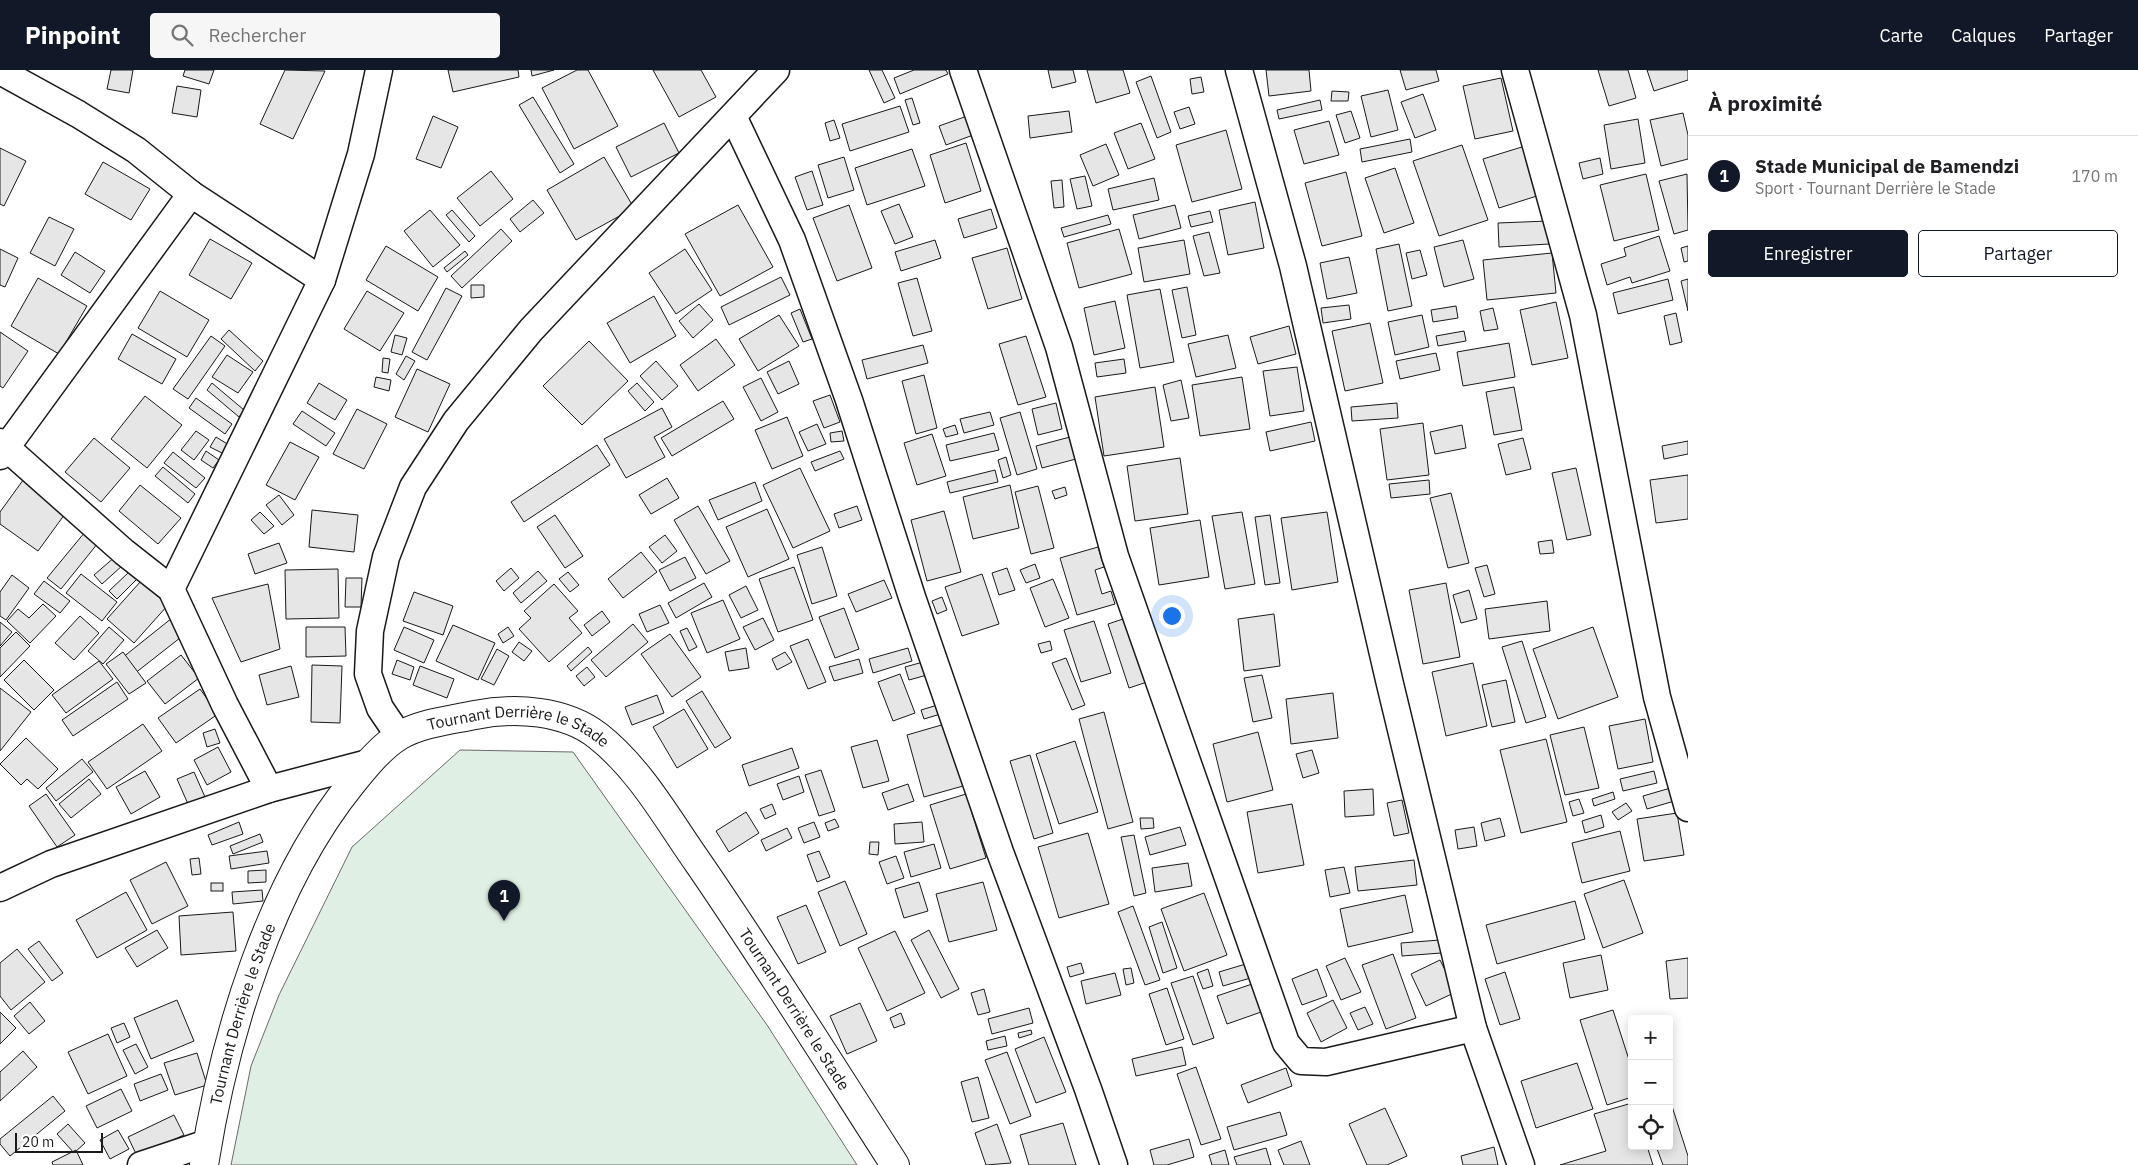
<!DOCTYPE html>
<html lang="fr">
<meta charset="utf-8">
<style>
body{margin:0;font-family:"IBM Plex Sans",sans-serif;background:#f6f6f6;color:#202124}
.controls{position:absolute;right:15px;bottom:15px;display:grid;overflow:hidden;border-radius:5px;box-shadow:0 2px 12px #0003}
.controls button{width:45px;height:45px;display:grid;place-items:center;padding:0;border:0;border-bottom:1px solid #e0e0e0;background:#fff;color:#202124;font:25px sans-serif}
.scale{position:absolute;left:15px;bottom:12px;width:88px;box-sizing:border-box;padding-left:5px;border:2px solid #1a1a1a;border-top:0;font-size:14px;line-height:18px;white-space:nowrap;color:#1a1a1a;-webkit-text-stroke:4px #fff;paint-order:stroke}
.you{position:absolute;left:1171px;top:545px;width:18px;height:18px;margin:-12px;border:4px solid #fff;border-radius:50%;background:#1a73e8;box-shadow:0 0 0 8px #1a73e833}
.badge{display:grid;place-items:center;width:32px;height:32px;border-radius:50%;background:#111827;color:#fff;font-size:16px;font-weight:700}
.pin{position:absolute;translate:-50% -41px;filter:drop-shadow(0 1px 2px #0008)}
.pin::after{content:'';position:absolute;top:26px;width:18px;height:15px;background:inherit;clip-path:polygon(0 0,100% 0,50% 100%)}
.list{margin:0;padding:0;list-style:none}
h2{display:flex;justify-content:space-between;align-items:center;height:65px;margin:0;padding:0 20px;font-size:21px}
h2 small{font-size:16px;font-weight:400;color:#757577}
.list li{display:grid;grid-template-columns:32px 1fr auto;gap:15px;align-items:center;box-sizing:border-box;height:80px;padding:0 20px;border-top:1px solid #e0e0e0}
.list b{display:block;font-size:19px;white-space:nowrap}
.list p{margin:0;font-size:16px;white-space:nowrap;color:#757577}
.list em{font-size:16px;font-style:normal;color:#757577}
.actions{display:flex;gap:10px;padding:15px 20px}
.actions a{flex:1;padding:11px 0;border:1px solid #111827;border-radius:5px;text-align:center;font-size:18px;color:#111827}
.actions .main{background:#111827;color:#fff}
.icon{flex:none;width:28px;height:28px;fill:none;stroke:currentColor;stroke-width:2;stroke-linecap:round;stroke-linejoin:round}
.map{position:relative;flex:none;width:1688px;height:1095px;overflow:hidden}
header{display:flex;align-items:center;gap:30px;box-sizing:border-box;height:70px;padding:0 25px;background:#111827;color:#fff}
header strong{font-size:24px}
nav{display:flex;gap:28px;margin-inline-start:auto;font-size:18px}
.search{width:350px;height:45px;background:#f6f6f6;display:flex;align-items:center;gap:12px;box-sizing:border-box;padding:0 18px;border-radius:5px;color:#757577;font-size:19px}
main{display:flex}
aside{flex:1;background:#fff}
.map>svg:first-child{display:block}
.green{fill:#e0efe3;stroke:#6a6a6a}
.building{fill:#e6e6e6;stroke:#1a1a1a}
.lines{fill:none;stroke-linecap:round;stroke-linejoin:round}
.street-casing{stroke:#1a1a1a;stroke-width:29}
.secondary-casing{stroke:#1a1a1a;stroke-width:30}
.street{stroke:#fff;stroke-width:26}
.secondary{stroke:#fff;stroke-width:28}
.labels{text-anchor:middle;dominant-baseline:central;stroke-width:4;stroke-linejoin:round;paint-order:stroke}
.street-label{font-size:16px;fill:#1a1a1a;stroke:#fff}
</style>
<header>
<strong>Pinpoint</strong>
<div class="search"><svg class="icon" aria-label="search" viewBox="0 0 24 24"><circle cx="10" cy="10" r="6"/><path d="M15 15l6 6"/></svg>Rechercher</div>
<nav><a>Carte</a><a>Calques</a><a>Partager</a></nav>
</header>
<main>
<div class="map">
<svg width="1688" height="1095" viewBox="0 0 1688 1095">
<rect width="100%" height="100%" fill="#fff"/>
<path class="green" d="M460,680L573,682L767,955L857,1095H231L251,996L279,925L352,777Z"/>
<g class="building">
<path d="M111,0H133L129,23L107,19Z"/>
<path d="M185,0H214L209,14L183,6Z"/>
<path d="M285,0L325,1L293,69L260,54Z"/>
<path d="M448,0H518L519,7L453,22Z"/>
<path d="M531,0H554L532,6Z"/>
<path d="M577,0H588L618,56L574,79L542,18Z"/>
<path d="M653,0H701L716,27L679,47Z"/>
<path d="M869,0H882L895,28L884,33Z"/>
<path d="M914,0H946L948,4L900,24L894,8Z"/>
<path d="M1048,0H1073L1076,12L1052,18Z"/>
<path d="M1087,0H1123L1130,23L1096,33Z"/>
<path d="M1266,0H1309L1311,21L1269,26Z"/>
<path d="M1400,0H1436L1439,11L1406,20Z"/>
<path d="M1598,0H1628L1636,28L1609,36Z"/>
<path d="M1647,0H1688V10L1654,21Z"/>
<path d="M1151,6L1171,62L1157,68L1136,12Z"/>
<path d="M1201,7L1204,22L1192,24L1190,9Z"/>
<path d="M1501,8L1513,61L1475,69L1463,16Z"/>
<path d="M177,16L201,20L197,47L172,43Z"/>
<path d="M1388,20L1398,60L1371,67L1361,26Z"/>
<path d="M1332,21L1349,22L1348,31H1331Z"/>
<path d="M1423,24L1436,60L1415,68L1401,32Z"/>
<path d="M533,27L574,94L560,103L519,35Z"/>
<path d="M912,28L920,53L913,55L905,30Z"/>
<path d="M1320,30L1322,40L1279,49L1277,40Z"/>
<path d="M900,36L909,62L850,81L842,54Z"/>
<path d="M1189,37L1195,54L1180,59L1174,42Z"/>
<path d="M1069,41L1072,62L1030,68L1028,46Z"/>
<path d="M1351,41L1360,68L1345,73L1336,45Z"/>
<path d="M1683,43L1688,65V89L1661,96L1650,50Z"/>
<path d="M970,45L976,64L946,75L939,56Z"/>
<path d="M433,46L458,57L441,98L416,89Z"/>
<path d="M1638,49L1645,93L1611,99L1604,55Z"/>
<path d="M834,50L840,68L830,71L825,53Z"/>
<path d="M1329,51L1339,85L1304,94L1294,60Z"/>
<path d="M664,53L679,83L631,107L616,77Z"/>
<path d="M1141,53L1155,89L1128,99L1114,63Z"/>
<path d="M1226,60L1242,119L1192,132L1176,75Z"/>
<path d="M1410,69L1412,82L1362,92L1360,79Z"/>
<path d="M966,73L981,121L945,133L930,85Z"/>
<path d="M1106,74L1119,105L1093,116L1080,85Z"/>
<path d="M1462,75L1488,150L1439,166L1413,91Z"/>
<path d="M1525,76L1540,125L1499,138L1483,89Z"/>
<path d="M0,78L26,91L4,136L0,134Z"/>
<path d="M912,79L925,116L867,135L855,98Z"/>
<path d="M604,87L634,138L576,170L547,120Z"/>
<path d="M844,87L854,120L828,128L818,95Z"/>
<path d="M1600,88L1603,104L1583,109L1579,93Z"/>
<path d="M103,92L150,119L131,150L85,124Z"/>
<path d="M1395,98L1414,153L1384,163L1365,108Z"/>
<path d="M491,101L513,129L480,156L457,128Z"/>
<path d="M812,101L823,135L807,140L795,107Z"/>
<path d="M1346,102L1362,166L1322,176L1305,113Z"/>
<path d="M1646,104L1659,160L1614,171L1600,115Z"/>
<path d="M1687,104L1688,160L1674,164L1659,111Z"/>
<path d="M1085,106L1092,136L1077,139L1070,109Z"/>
<path d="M1154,108L1159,130L1113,140L1108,119Z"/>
<path d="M1062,110L1064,137L1054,138L1051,111Z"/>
<path d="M533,130L544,143L520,162L510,149Z"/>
<path d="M1255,132L1264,178L1228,185L1219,140Z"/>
<path d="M899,134L913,167L895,174L881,141Z"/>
<path d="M738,135L773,197L720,226L685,164Z"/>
<path d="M849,135L872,198L837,211L813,148Z"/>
<path d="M1175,135L1181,158L1139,169L1133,145Z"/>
<path d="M991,139L997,158L964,168L958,149Z"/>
<path d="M430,140L460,175L433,197L404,161Z"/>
<path d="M452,140L475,166L469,172L446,145Z"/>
<path d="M1210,141L1213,152L1191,157L1188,146Z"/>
<path d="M1108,145L1111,154L1064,167L1061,158Z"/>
<path d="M49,147L74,159L55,196L30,183Z"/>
<path d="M1548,151L1549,174L1499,177L1498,153Z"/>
<path d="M501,159L512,171L462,218L451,206Z"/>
<path d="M1119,159L1132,204L1079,218L1067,173Z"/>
<path d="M1209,162L1220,203L1204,206L1193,166Z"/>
<path d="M1659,166L1670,201L1632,213L1630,207L1607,215L1601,194L1626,186L1624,178Z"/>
<path d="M210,169L252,193L231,229L189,205Z"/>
<path d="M935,170L941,188L901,201L895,182Z"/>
<path d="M1184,170L1190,204L1144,212L1138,178Z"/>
<path d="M1463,170L1474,209L1444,217L1434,177Z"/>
<path d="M1399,174L1412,236L1388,241L1376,179Z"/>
<path d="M386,176L438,207L418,241L366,210Z"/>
<path d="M1688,176V191L1684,192L1681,178Z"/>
<path d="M1007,178L1022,229L988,239L972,188Z"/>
<path d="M0,179L18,188L5,217L0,215Z"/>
<path d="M685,179L712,220L676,244L649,203Z"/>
<path d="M1420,180L1427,205L1412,209L1406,183Z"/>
<path d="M465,181L468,185L447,202L444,198Z"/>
<path d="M75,182L105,201L90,223L61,205Z"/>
<path d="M1552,183L1556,223L1487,230L1483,190Z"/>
<path d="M1349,187L1357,223L1327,229L1320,193Z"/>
<path d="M781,207L790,225L729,255L721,237Z"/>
<path d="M38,208L87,236L59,284L11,256Z"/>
<path d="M917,208L932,261L913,266L898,213Z"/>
<path d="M1668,209L1673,230L1618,244L1613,223Z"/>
<path d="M1688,209V241L1681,211Z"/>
<path d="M471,215H484V227L471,228Z"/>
<path d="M1187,217L1196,265L1182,268L1172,220Z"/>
<path d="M446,218L462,226L427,290L412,282Z"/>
<path d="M1160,219L1174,292L1140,298L1127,225Z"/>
<path d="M160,221L209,250L187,287L138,258Z"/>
<path d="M367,221L404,243L380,281L344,259Z"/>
<path d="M654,226L676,266L630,293L607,253Z"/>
<path d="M1115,231L1125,278L1094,285L1084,238Z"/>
<path d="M1556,232L1568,288L1532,295L1520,240Z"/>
<path d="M699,234L713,250L693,268L679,251Z"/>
<path d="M1349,235L1351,249L1323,253L1321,238Z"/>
<path d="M1456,236L1458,248L1433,252L1431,240Z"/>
<path d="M1493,238L1498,259L1484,261L1480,241Z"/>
<path d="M800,239L812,269L803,272L791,243Z"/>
<path d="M1676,243L1682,272L1670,275L1664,246Z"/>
<path d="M779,245L799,276L758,301L739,269Z"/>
<path d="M1422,245L1429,277L1395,285L1388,252Z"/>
<path d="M1370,253L1383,313L1345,321L1332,261Z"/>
<path d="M1289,256L1296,284L1258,294L1250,267Z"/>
<path d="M229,260L263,291L255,301L221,269Z"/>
<path d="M1464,261L1466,271L1438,276L1436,266Z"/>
<path d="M0,262L28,281L3,318L0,316Z"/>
<path d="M132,264L176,289L162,314L118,289Z"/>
<path d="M395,265L407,268L402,285L391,282Z"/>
<path d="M1228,265L1236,298L1196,307L1188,274Z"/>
<path d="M211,266L225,276L188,329L173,319Z"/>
<path d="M1026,266L1046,327L1018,335L999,274Z"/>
<path d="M716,269L735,295L698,321L680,295Z"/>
<path d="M589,271L628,311L582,355L543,316Z"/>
<path d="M1509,273L1515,307L1463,316L1457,282Z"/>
<path d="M923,275L928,293L867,309L862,290Z"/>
<path d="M1436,283L1440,300L1400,309L1396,291Z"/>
<path d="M227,285L253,302L238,323L212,307Z"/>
<path d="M406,286L415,291L404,310L396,304Z"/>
<path d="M383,288L390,289L388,303L382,302Z"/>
<path d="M1124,289L1126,303L1097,307L1095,293Z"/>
<path d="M656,291L678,316L662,330L640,306Z"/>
<path d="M789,291L799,314L778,324L767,302Z"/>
<path d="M1297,297L1304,341L1270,346L1263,301Z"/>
<path d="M417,299L450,314L428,362L395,347Z"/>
<path d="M924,305L937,358L916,364L902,311Z"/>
<path d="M376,307L391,310L389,321L374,317Z"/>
<path d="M1242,307L1250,359L1200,366L1192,315Z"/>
<path d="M761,308L778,342L761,351L743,317Z"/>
<path d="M1181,310L1189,348L1171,351L1163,315Z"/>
<path d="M212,313L244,340L239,347L207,320Z"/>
<path d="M319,313L347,330L335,350L307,333Z"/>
<path d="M637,313L654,332L645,341L628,321Z"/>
<path d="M1155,317L1164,377L1104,386L1095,327Z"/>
<path d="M1514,317L1522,360L1494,365L1486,322Z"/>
<path d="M830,325L840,352L824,358L813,331Z"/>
<path d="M145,326L182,355L147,398L111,369Z"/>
<path d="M196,328L232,354L225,364L189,338Z"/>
<path d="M723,331L734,349L672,386L661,368Z"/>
<path d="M1056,333L1062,359L1038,365L1032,339Z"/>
<path d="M1397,333L1398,348L1352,351L1351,337Z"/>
<path d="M662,338L672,357L654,367L665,387L626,408L604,369Z"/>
<path d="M357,339L387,354L364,399L333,384Z"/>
<path d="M302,341L335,363L326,376L293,354Z"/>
<path d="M990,342L994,355L964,363L960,349Z"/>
<path d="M1020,342L1037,399L1017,405L1000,348Z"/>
<path d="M787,347L803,386L772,399L755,360Z"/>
<path d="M1311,352L1315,371L1270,381L1266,362Z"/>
<path d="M1423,353L1429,405L1387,410L1380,359Z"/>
<path d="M817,354L826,374L808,381L799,362Z"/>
<path d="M955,355L958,364L946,367L943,359Z"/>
<path d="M1462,355L1466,378L1435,384L1430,362Z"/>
<path d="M196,361L209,370L194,390L181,380Z"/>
<path d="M842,361L844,371L831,372L830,363Z"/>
<path d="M994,363L999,380L950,391L946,375Z"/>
<path d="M932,364L946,406L917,415L904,373Z"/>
<path d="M216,367L229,375L224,384L210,377Z"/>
<path d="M1070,367L1076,389L1042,398L1036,376Z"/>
<path d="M94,368L130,398L101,432L65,402Z"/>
<path d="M1523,368L1531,399L1506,405L1498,374Z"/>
<path d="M1688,371V384L1664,389L1662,376Z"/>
<path d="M290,372L319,387L295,430L266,415Z"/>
<path d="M597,375L610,395L524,452L511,432Z"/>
<path d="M206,381L219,390L213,398L201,390Z"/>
<path d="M840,381L844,389L815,401L811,392Z"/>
<path d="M173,382L205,408L196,418L164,393Z"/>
<path d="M1006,387L1011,405L1003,408L998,390Z"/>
<path d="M1180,388L1188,444L1135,451L1127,396Z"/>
<path d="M163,397L195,424L188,433L155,406Z"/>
<path d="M800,398L830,461L793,478L763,415Z"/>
<path d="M1576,398L1591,465L1567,470L1552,403Z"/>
<path d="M995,400L998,412L950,423L947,412Z"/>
<path d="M1688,405V449L1656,453L1650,410Z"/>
<path d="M26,406L70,437L38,481L0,454V442Z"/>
<path d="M667,408L679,428L651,444L639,425Z"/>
<path d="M1429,410L1430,424L1391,428L1389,414Z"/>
<path d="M755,412L762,431L718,450L709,430Z"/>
<path d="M140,415L181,448L158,474L119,441Z"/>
<path d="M1010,415L1019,458L973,469L963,427Z"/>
<path d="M1038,416L1054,478L1031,484L1015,422Z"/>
<path d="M1065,417L1067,425L1055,429L1052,421Z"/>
<path d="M1451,423L1469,493L1448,498L1430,428Z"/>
<path d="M279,425L294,445L282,455L266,435Z"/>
<path d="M698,436L730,491L706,504L674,450Z"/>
<path d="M857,436L862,450L839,458L834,444Z"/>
<path d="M767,439L789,489L748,507L726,457Z"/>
<path d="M312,440L358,445L354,482L309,477Z"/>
<path d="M944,441L961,502L927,511L911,450Z"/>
<path d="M260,442L274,456L264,464L251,450Z"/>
<path d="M1242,442L1255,514L1225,519L1212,446Z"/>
<path d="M1327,442L1338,512L1292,520L1281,448Z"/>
<path d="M555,445L583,486L565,498L537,457Z"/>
<path d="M1270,445L1280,513L1265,515L1255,447Z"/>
<path d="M1200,450L1209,507L1159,515L1150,458Z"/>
<path d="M85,462L98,473L61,519L47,508Z"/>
<path d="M665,465L677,481L662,493L649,477Z"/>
<path d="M1552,470L1554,483L1540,484L1538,472Z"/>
<path d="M279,473L287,493L255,504L248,484Z"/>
<path d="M822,477L837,526L812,534L797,485Z"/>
<path d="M1098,477L1104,497L1095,500L1102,524L1111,521L1115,534L1077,545L1060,488Z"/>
<path d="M641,482L657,502L623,528L608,509Z"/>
<path d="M116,486L123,495L102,514L94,505Z"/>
<path d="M685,487L696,508L670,521L659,500Z"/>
<path d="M1035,494L1040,508L1026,513L1020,500Z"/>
<path d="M1487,495L1495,524L1484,527L1475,498Z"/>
<path d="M794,497L813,550L778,562L759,509Z"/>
<path d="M511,498L519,508L504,521L496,511Z"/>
<path d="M1007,498L1015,520L999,525L992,503Z"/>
<path d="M338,499L339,548L286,549L285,500Z"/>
<path d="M538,501L547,511L521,533L513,523Z"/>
<path d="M129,502L137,509L117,529L109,521Z"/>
<path d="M568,502L579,515L570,522L559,509Z"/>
<path d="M81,504L117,532L102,551L66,523Z"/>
<path d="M982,504L999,554L962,566L945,517Z"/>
<path d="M12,505L29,518L6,550L0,546V522Z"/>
<path d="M346,508H362L361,537H345Z"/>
<path d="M1053,509L1069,548L1045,557L1030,518Z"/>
<path d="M884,510L892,528L856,542L848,524Z"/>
<path d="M44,511L70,531L60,543L34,524Z"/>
<path d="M141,511L168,535L134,573L107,549Z"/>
<path d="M704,513L712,527L676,548L668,533Z"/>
<path d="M1446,513L1460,587L1423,594L1409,520Z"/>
<path d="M268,514L280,579L241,592L212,528Z"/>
<path d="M554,514L578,541L569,548L582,563L549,592L519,559L531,548L524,541Z"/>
<path d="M746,516L758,540L741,548L729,525Z"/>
<path d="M1469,520L1477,549L1461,553L1453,525Z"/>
<path d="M414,522L453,536L443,565L403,551Z"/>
<path d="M942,527L947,540L937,544L932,531Z"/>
<path d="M723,530L740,569L707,583L691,543Z"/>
<path d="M1547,531L1550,561L1489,569L1485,539Z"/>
<path d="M43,534L56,546L30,573L7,551L18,539L29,548Z"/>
<path d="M660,535L669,553L647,562L639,544Z"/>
<path d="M844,538L859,579L835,588L819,547Z"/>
<path d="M602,541L610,552L592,566L584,555Z"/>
<path d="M1274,544L1280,596L1244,601L1238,549Z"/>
<path d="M80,546L99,563L74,590L55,573Z"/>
<path d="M1129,547L1150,611L1129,618L1108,554Z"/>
<path d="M172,548L185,564L134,604L122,588Z"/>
<path d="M763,548L774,570L755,580L743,557Z"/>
<path d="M1094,551L1111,603L1081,612L1064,560Z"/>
<path d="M0,552L12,562L0,576Z"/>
<path d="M633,554L648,572L606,607L591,590Z"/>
<path d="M453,555L495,573L478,610L436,591Z"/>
<path d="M109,557L124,570L103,594L88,581Z"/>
<path d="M306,557H345L346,586L306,587Z"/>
<path d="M404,557L434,570L424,593L394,580Z"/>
<path d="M508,557L514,566L503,573L498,564Z"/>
<path d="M1593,557L1618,627L1558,649L1533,579Z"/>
<path d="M687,558L697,577L689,581L680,561Z"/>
<path d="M16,562L30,576L0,607V578Z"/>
<path d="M670,564L701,607L672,627L641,584Z"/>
<path d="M808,569L826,612L808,619L790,576Z"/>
<path d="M1050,571L1052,580L1041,583L1038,574Z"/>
<path d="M1522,571L1546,647L1526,653L1502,577Z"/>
<path d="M519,572L532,581L524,591L512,582Z"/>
<path d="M588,577L592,582L571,601L567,596Z"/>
<path d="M746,578L749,598L729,601L725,582Z"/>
<path d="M908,578L912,591L873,603L869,589Z"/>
<path d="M497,579L509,586L494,615L481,609Z"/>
<path d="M123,582L146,613L129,624L106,594Z"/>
<path d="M785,582L792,592L777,600L772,589Z"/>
<path d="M181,585L199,608L165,634L147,611Z"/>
<path d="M1066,588L1085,635L1072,640L1052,593Z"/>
<path d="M859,589L863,603L834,611L829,597Z"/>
<path d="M24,590L54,620L34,640L4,610Z"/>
<path d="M397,590L414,597L410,610L392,604Z"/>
<path d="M99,591L113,609L66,643L52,625Z"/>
<path d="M923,592L927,605L909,610L905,597Z"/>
<path d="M1473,593L1487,656L1446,666L1432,602Z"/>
<path d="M312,595L342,596L340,653L311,652Z"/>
<path d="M291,596L299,627L267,635L259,605Z"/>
<path d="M420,596L454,609L447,628L413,615Z"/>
<path d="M587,597L595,607L584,616L576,606Z"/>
<path d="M900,604L915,643L893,651L878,612Z"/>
<path d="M1262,605L1272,648L1253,652L1244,608Z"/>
<path d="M1506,610L1515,652L1492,657L1482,615Z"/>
<path d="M117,612L128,629L73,666L62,650Z"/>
<path d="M0,618L31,642L0,681Z"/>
<path d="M200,619L218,644L176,673L158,648Z"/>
<path d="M702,621L731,668L715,678L686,631Z"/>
<path d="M1333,623L1338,668L1291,674L1286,629Z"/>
<path d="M657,625L664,643L632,655L625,637Z"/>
<path d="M941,634L944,643L924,649L921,640Z"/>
<path d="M684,639L708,679L677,698L653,657Z"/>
<path d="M1104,642L1133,752L1108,759L1079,649Z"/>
<path d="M1645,649L1653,692L1618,699L1609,656Z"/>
<path d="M143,654L162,681L107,719L88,692Z"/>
<path d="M945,654L963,716L924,727L907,665Z"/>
<path d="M1584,657L1599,718L1565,725L1550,665Z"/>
<path d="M215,659L220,673L207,677L203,663Z"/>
<path d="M1258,662L1273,720L1227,732L1213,674Z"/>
<path d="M26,668L58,699L38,719L27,709L21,715L0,694Z"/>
<path d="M1546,669L1567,752L1521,763L1500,680Z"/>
<path d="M877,670L889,711L863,718L851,677Z"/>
<path d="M1075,671L1098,742L1059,754L1036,684Z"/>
<path d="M218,677L231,702L207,715L194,690Z"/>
<path d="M792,678L799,698L749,716L742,695Z"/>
<path d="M1312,680L1319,703L1303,708L1296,684Z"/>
<path d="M1030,685L1053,763L1034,769L1010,691Z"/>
<path d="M82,689L93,702L56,731L46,718Z"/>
<path d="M821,700L835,741L819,746L805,705Z"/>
<path d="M145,701L160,727L131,744L116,717Z"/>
<path d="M1654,701L1657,713L1623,721L1620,709Z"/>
<path d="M194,702L205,727L188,734L177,709Z"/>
<path d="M799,706L804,722L783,730L777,714Z"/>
<path d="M89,709L101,724L71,748L59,734Z"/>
<path d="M908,714L914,731L888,740L882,723Z"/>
<path d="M1674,717L1678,730L1647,739L1643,726Z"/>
<path d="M1373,719L1374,745L1345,747L1344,721Z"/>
<path d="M1613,722L1615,729L1594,736L1592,729Z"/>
<path d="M46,724L75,765L57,777L29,736Z"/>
<path d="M966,724L986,788L950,799L930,735Z"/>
<path d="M1579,729L1584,743L1573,746L1569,732Z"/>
<path d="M1402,730L1409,763L1394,766L1387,733Z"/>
<path d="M1626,733L1632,741L1618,750L1612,742Z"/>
<path d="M772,734L776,744L765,749L760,739Z"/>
<path d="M1292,734L1304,795L1258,803L1247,742Z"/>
<path d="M746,742L759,763L729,782L716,761Z"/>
<path d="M1677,743L1684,785L1644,791L1637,749Z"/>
<path d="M1601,745L1604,757L1585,763L1582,751Z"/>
<path d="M1140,748H1153L1154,758L1141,759Z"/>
<path d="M1500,748L1505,766L1485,771L1481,753Z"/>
<path d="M835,749L839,757L828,761L825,753Z"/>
<path d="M239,752L243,764L212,775L208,765Z"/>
<path d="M814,752L820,767L804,773L798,758Z"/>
<path d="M922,752L924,772L895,774L894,754Z"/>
<path d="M1180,757L1186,775L1150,785L1145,767Z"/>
<path d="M1474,757L1477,776L1458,779L1455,760Z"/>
<path d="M787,758L792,768L766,781L761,770Z"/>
<path d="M1620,761L1630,801L1582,813L1572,773Z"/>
<path d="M1088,763L1109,834L1059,848L1038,777Z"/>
<path d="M260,764L263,772L233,784L230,776Z"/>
<path d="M1134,765L1146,823L1134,826L1121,767Z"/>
<path d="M870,772H879L878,785L869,784Z"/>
<path d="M934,774L941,798L911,807L904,782Z"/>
<path d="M267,781L269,793L231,799L229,786Z"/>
<path d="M819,781L830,807L817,812L807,785Z"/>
<path d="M896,786L904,808L887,814L879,792Z"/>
<path d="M199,788L201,804L192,805L190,789Z"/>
<path d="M1414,790L1417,815L1358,821L1355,797Z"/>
<path d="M166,792L188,836L152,854L130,810Z"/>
<path d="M1188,793L1192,816L1155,822L1152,798Z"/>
<path d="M1344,797L1350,823L1330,827L1325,800Z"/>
<path d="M266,800V812L248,813V801Z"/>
<path d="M1624,810L1643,863L1603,878L1584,824Z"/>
<path d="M845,811L867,864L840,876L818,822Z"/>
<path d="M919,812L928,841L904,848L895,819Z"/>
<path d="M983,812L997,860L949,872L936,824Z"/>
<rect x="211" y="813" width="12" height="8"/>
<path d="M262,820L263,831L233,834L232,822Z"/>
<path d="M126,822L147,860L97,888L76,850Z"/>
<path d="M1204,823L1227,885L1184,901L1161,839Z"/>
<path d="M1405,825L1413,862L1348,877L1340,839Z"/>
<path d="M1575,831L1585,869L1497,894L1486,855Z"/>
<path d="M806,835L826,882L798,894L777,847Z"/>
<path d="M1133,836L1160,910L1145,915L1118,842Z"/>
<path d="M233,842L236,881L181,885L179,846Z"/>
<path d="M1162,852L1177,898L1163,903L1149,857Z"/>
<path d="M157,860L168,878L137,897L125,878Z"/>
<path d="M929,860L959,919L941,928L911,870Z"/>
<path d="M895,861L925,923L887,941L858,878Z"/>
<path d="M1440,870L1441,883L1402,886L1401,873Z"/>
<path d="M39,871L63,903L52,911L28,879Z"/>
<path d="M17,879L45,912L11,940L0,926V893Z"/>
<path d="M1393,884L1416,948L1386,959L1362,895Z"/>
<path d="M1601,885L1608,920L1570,928L1563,893Z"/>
<path d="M1345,888L1361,922L1341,930L1326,896Z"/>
<path d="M1688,888V928L1670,929L1666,891Z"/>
<path d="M1440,890L1456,922L1426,936L1411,904Z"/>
<path d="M1081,893L1084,903L1070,907L1067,897Z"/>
<path d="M1249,893L1254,907L1223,916L1219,902Z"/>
<path d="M1131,898L1134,913L1126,915L1123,899Z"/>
<path d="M1208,899L1213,916L1203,919L1197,903Z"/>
<path d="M1317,899L1327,926L1302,935L1292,909Z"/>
<path d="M1505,902L1520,949L1500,955L1485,909Z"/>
<path d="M1115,903L1121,925L1086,934L1081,911Z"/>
<path d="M1193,906L1214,968L1193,975L1171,913Z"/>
<path d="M1255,913L1264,941L1227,954L1217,926Z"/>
<path d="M1167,918L1184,969L1166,975L1149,924Z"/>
<path d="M984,919L990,942L978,945L971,923Z"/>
<path d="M177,930L194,971L151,989L134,948Z"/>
<path d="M1333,930L1347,958L1321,972L1307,943Z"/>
<path d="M30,932L45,951L29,964L14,946Z"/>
<path d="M860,933L877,971L847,984L830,946Z"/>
<path d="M1365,937L1373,954L1358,960L1350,943Z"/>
<path d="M1029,938L1033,953L992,964L988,949Z"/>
<path d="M1613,940L1632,999V1027L1607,1035L1580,950Z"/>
<path d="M0,942L16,958L0,974Z"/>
<path d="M901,943L905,954L894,958L890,948Z"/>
<path d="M124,953L130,967L117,973L111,958Z"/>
<path d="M1031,960L1032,964L1019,968L1018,963Z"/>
<path d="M108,964L127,1006L88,1024L68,982Z"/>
<path d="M1005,966L1007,976L988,980L986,971Z"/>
<path d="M1044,967L1066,1022L1036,1033L1015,979Z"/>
<path d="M136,974L148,997L135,1004L123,980Z"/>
<path d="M1182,977L1186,995L1136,1006L1132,989Z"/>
<path d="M23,981L37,997L0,1031V1002Z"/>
<path d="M1007,982L1031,1046L1010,1054L985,990Z"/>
<path d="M197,983L207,1015L175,1025L164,993Z"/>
<path d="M1577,993L1593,1039L1536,1058L1521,1011Z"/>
<path d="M1196,997L1221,1069L1201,1075L1177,1004Z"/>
<path d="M1286,998L1292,1016L1248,1033L1241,1015Z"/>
<path d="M161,1004L168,1020L140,1031L134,1014Z"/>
<path d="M978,1007L989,1048L972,1052L961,1012Z"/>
<path d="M121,1019L132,1041L97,1058L86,1036Z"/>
<path d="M53,1026L65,1041L10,1086L0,1074V1069Z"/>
<path d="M1670,1030L1688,1086V1095H1663L1656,1076H1669Z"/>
<path d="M1632,1033V1076H1647L1653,1095H1560L1606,1081L1594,1044Z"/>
<path d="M1385,1038L1407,1086L1387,1095H1367L1349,1054Z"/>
<path d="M1280,1042L1287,1065L1234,1080L1227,1057Z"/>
<path d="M174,1045L184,1065L137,1086L128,1067Z"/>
<path d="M1063,1053L1076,1095H1029L1020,1065Z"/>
<path d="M68,1054L85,1073L74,1083L57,1064Z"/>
<path d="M997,1054L1011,1093L986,1095L975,1063Z"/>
<path d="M118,1060L129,1079L110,1089L100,1070Z"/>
<path d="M1189,1069L1194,1087L1167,1095H1154L1150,1080Z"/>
<path d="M1301,1071L1310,1095H1284L1278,1080Z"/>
<path d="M1494,1077L1498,1095H1463L1461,1086Z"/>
<path d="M1266,1078L1271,1095H1237L1234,1087Z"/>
<path d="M76,1080L83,1095H53L52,1092Z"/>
<path d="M1225,1080L1229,1095H1212L1209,1085Z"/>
</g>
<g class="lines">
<defs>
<g id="street">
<path d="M963,0L1059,277L1115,486L1286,973L1301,991L1326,992L1473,958"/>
<path d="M1239,0L1293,196L1390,614L1473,958L1521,1095"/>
<path d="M1515,0L1583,245L1657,627L1688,738"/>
<path d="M0,1L78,44L136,80L191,124L322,210"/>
<path d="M733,46L792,170L849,330L912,527L1000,782L1088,1019L1114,1095"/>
<path d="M0,372L124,482L171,519L225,635L269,719"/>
<path d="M0,386L191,124"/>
<path d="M171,519L322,210L361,84L379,0"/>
<path d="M399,666L380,638L368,604L370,561L386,487L413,417L456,351L531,260L776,0"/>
<path d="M0,818L51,794L269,719L368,693"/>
<path d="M141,1095L207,1073"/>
</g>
<g id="secondary">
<path id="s1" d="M204,1095C224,967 270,814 352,713C365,697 381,677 399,666C421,653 451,650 475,645C515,637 565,640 598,666C640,699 668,750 699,794C767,893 830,994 895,1095"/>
</g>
</defs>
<use href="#street" class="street-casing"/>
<use href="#secondary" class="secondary-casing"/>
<use href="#street" class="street"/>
<use href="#secondary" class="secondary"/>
</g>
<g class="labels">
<g class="street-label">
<text stroke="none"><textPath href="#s1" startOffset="606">Tournant Derrière le Stade</textPath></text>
<text stroke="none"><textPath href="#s1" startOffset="1026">Tournant Derrière le Stade</textPath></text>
<text stroke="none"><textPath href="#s1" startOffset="156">Tournant Derrière le Stade</textPath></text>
</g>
</g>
</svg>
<div class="controls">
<button>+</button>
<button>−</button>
<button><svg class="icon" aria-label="locate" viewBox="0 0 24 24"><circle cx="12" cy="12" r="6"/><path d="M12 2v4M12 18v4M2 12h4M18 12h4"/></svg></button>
</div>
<div class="scale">20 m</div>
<div class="you"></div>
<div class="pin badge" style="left:504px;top:851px">1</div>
</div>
<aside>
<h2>À proximité<small></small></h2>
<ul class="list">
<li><span class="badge">1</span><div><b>Stade Municipal de Bamendzi</b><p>Sport · Tournant Derrière le Stade</p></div><em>170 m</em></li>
</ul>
<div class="actions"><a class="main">Enregistrer</a><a>Partager</a></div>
</aside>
</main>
